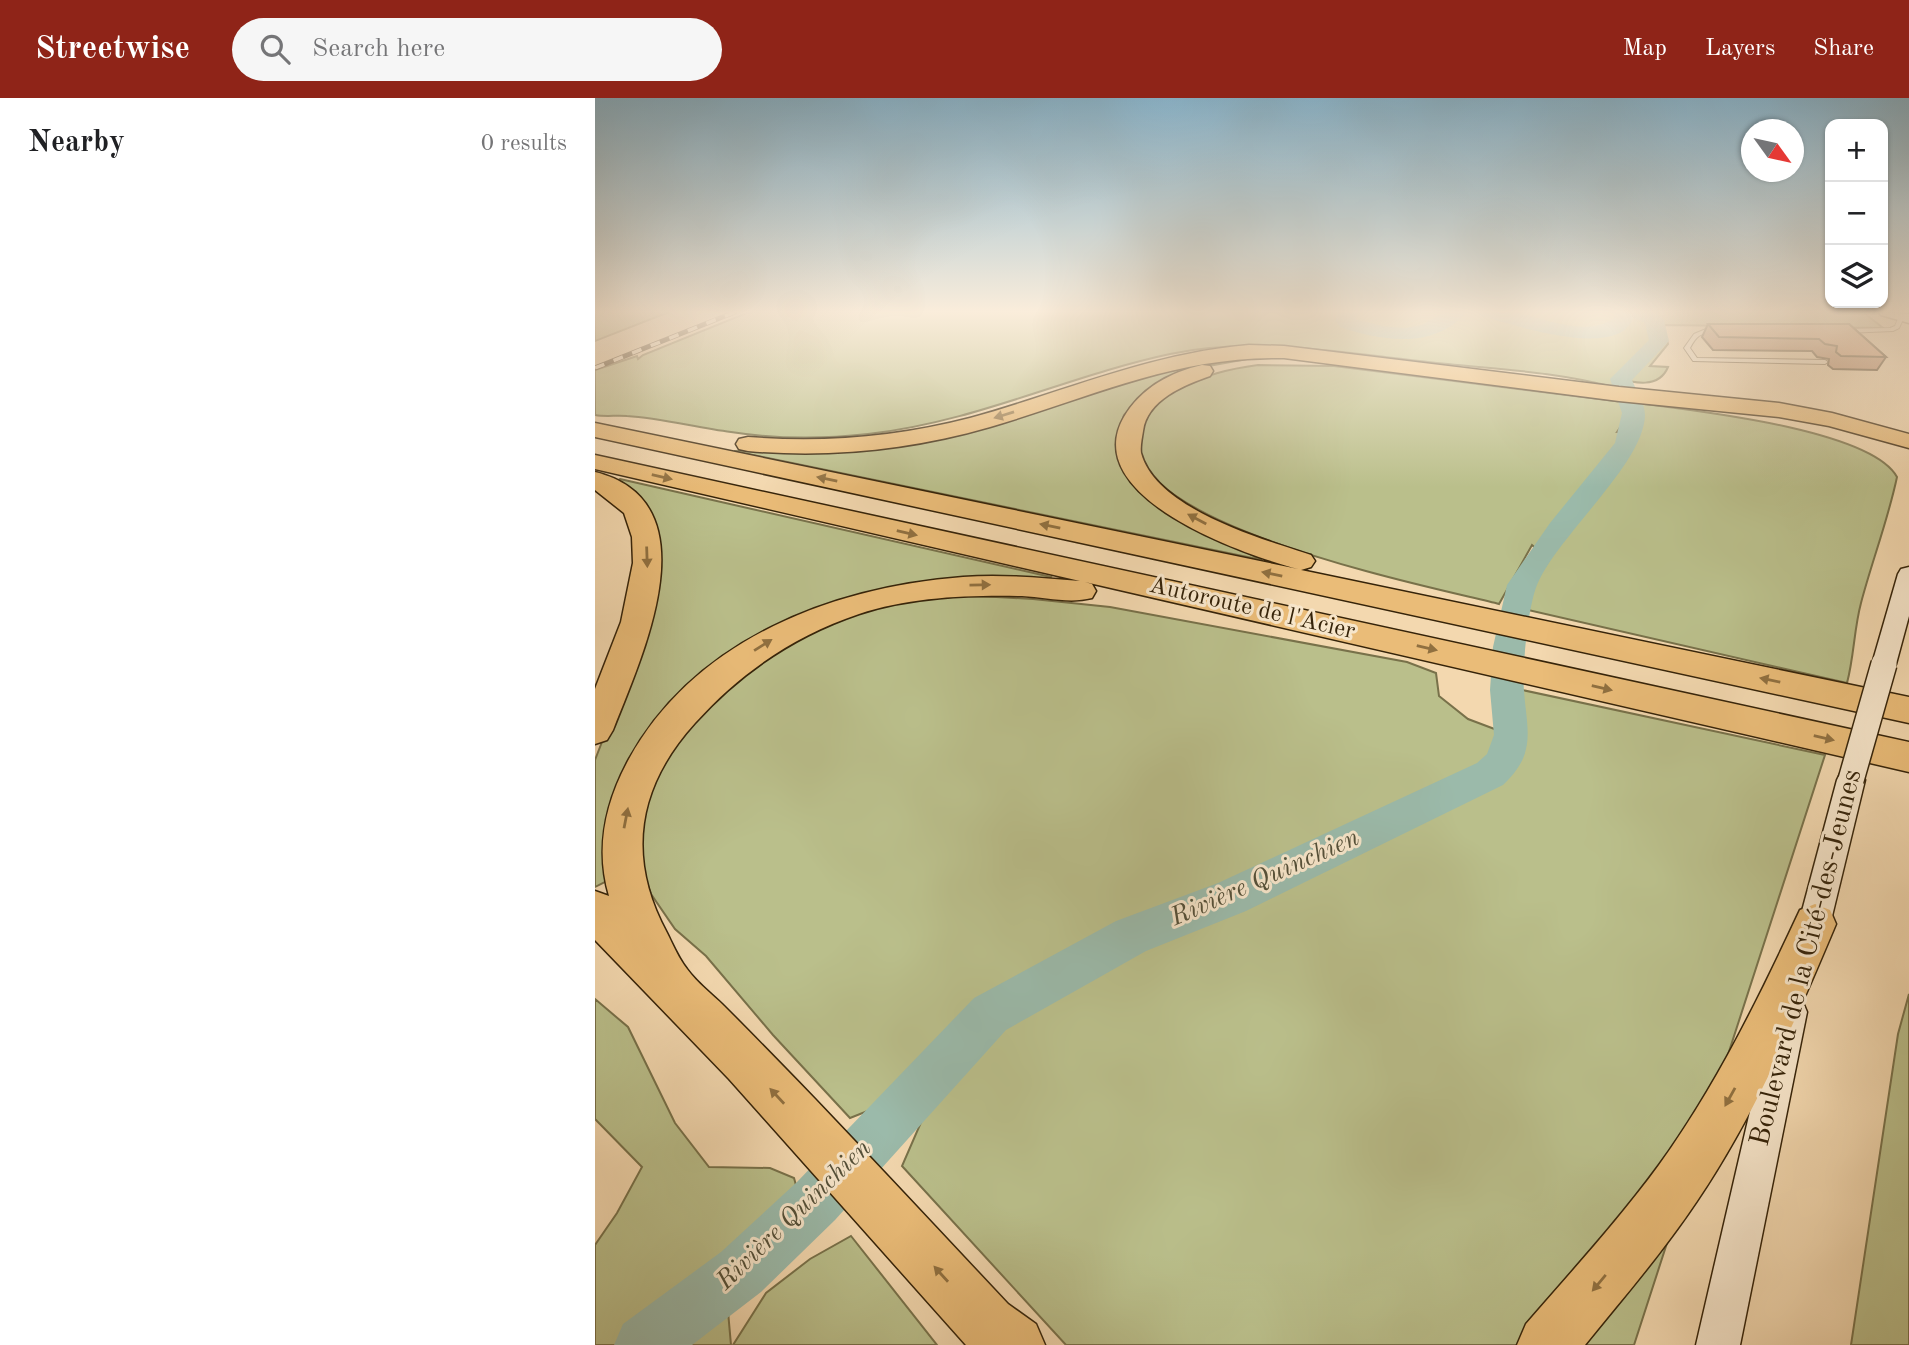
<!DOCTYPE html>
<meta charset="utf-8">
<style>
body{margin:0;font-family:"Old Standard TT",serif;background:#f6f6f6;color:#202124}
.controls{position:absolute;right:21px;top:21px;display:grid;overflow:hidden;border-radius:14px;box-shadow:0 2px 5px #0004}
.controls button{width:63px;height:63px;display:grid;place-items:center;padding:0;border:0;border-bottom:2px solid #e0e0e0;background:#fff;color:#202124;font:35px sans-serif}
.compass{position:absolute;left:1146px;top:21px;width:63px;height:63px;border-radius:50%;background:#fff;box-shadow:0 2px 5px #0004;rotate:123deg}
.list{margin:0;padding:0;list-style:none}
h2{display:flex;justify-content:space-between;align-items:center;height:91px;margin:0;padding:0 28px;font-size:30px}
h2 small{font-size:23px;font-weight:400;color:#757577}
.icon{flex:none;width:38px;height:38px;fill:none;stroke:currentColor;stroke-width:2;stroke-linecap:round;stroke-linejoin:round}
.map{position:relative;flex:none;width:1314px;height:1247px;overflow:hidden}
header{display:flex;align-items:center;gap:42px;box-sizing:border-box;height:98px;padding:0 35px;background:#8f2418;color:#fff}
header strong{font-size:33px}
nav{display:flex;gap:38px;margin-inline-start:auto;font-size:24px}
.search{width:490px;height:63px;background:#f6f6f6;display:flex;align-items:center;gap:18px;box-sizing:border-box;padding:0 24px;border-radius:38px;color:#757577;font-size:26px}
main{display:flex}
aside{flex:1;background:#fff}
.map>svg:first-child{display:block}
.green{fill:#babf8b;stroke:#78714a;stroke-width:2}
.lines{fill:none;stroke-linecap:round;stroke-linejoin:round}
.river{fill:#9bbaaa;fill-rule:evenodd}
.lane-casing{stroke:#645032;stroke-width:2}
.secondary-casing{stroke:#352309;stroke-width:3}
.highway-casing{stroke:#352309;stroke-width:3}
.lane{fill:#f7e6cb;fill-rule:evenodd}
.secondary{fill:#f7e6cb;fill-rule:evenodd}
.highway{fill:#eabc78;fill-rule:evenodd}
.rail-casing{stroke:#352309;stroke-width:5}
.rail{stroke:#f7e6cb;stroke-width:3.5;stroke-dasharray:10;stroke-linecap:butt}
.secondary-bridge-casing{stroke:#352309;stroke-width:28;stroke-linecap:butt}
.secondary-bridge{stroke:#f7e6cb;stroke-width:25}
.wall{fill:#b47e5c;stroke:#352309;stroke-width:2}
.building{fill:#d1926b;stroke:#352309;stroke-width:2}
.oneway{fill:#907040}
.labels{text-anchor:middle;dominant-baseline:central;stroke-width:6;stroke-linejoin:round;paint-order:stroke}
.street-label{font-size:24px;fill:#352309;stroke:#f7e6cb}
.water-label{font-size:26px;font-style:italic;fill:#545039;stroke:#f7e6cb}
.near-street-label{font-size:28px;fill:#352309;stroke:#f7e6cb}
</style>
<header>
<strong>Streetwise</strong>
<div class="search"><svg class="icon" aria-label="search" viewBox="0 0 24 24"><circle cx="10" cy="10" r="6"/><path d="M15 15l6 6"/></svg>Search here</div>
<nav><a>Map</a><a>Layers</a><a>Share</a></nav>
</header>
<main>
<aside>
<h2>Nearby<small>0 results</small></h2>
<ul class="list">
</ul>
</aside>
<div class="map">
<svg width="1314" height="1247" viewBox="0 0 1314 1247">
<rect width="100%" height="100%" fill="#f3d8af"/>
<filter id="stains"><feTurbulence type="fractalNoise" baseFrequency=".00286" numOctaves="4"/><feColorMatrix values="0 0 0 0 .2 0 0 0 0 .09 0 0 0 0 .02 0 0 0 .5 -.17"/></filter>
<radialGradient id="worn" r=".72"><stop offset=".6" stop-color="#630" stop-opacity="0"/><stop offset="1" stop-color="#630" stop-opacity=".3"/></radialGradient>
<g class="green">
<path d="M0,214H74L0,243Z"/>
<path d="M154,214H1268L1288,230L1068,227L1073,246L1055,268L1073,269C1064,291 1039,285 1020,280L1022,290C961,273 896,271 833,264C748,255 660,238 575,256C472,278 381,324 273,336C228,341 181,341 136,334C102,330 67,320 32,318C21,317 11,319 0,317V272L42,258L43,261L48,257Z"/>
<path d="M652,261L597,271L540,305L529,317L521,345L527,371L545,394L559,406L578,418L667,462L139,353L285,350L588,264Z"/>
<path d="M663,267L739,268L1028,304L1034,316L1022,334H1040L1042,305C1096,312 1276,331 1302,379C1293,422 1277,463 1266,505C1259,531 1259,559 1252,585L933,512L934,493L954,462L937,447L904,506C848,491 479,420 551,318C555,313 559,305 564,301C568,297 577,294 582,291C610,277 633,271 663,267Z"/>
<path d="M25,381L456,479L453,483L331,484L253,500L224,510L97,591L14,782L0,789V662L38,564L62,492L66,465L65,445L60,427L20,384Z"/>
<path d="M349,496L438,501L515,509L812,564L841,575L844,598L873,621L926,641L925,611L918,590L1230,657L1039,1247H471L307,1068L327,1022L371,955L350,934L336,960L308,999L255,1020L178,937L111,858L80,831L56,796L42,756L57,679L97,617L178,548L269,512Z"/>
<path d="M1314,896V1247H1256L1303,936Z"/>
<path d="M0,901L33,929L80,1025L114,1069L175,1070L199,1080L207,1109L188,1138L129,1168L136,1247H0V1147L22,1115L47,1069L0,1021Z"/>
<path d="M256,1138L342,1247H138L171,1195L215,1161Z"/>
</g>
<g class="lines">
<g class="river">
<path d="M745,214H764L760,221L787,228L810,230L827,227L849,214H871C840,252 786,243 745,229L740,222Z"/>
<path d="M884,214C896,214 910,213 922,215C952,221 990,239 1018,221L1021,214H1060L1069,222L1074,243L1037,282C1041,292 1050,306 1050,317C1049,366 963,437 942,487C933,509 927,569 929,593C932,633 942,655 908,687L651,813L551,853L411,932L240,1122L166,1194L97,1247H19L28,1226L126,1154L202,1084L379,900L521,823L623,785L882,665L892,656L899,637L895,592L898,549L912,487L955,425L1020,345L1027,315L1015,281L1054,242L1050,225L1038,220C1023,263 917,226 886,218Z"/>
</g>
<defs>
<g id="lane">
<path d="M1304,218L1309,219L1304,230L1298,233L1250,235L1247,233L1250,231L1295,230L1300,228Z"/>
<path d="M1111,231H1123L1126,233C1108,239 1106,230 1095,250L1102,260L1230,262L1233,264L1230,266L1098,263L1089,250L1099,236Z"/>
</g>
<g id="secondary">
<path d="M1284,214L1314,216V225L1286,217Z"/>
<path d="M1314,469V518L1301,566L1298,572L1289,575L1280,572L1277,566L1303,476L1306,471Z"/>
<path d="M1256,670L1266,674L1270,682L1231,843L1227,854L1215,859L1203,854L1199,843L1242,682L1246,674Z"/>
<path d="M1195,897L1207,902L1212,914L1145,1247H1101L1178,914L1183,902Z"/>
</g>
<g id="highway">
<path d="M654,247L689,248L1024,289L1184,305L1237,315L1314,336V350L1234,328L1184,319L1024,303L689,260C580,258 497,299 395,329C316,352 235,360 153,353L144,351L141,346L144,341L153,339C228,345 302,339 375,320C469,294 556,255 654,247Z"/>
<path d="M607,267L615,268L618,273L615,278C589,287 552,302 548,333C547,340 545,348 546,355C561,411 667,441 716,457L720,463L716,469L706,472L1314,599V625L0,339V325L703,471C649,457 483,399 529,319C546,290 576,274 607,267Z"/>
<path d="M0,357L1314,644V674L490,484L497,486L501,493L497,500C474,506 450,499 427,498C373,497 315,499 264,516C199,538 146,574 100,625C42,689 31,759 72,835C78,847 84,861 92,871C102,885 117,896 129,908C160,939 190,970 220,1001C285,1069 349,1138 413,1206L441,1226L450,1247H371L134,981L0,842V793L14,798C0,750 10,705 34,661C100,541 238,489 368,479C407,476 446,480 485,483L0,371Z"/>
<path d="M0,374C120,404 46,560 18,632L12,642L0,646V591L26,524L38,465L37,439L29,415L0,392Z"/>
<path d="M1220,806L1235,812L1241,826C1201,921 1160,1017 1102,1103C1068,1154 1028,1200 990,1247H922L931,1226C976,1174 1023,1123 1064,1067C1121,988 1164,900 1205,812Z"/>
</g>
</defs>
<use href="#lane" class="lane-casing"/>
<use href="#secondary" class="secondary-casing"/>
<use href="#highway" class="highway-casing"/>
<use href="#lane" class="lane"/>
<use href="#secondary" class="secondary"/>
<use href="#highway" class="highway"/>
<defs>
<path id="rail" d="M0,270L140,214"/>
</defs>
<use href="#rail" class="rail-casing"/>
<use href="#rail" class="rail"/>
<defs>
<path id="secondary-bridge" d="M1256,682L1289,566"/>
</defs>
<use href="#secondary-bridge" class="secondary-bridge-casing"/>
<use href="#secondary-bridge" class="secondary-bridge"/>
</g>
<path class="wall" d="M1113,226H1254L1291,259L1282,272L1238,271L1233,267L1234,261L1222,259L1217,253L1118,252L1107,239Z"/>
<path class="building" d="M1113,226H1254L1291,259L1246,258L1241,254L1242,248L1230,246L1224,241L1124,239Z"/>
<defs><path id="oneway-solid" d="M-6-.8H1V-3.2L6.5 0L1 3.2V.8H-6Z" transform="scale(1.75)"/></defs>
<g class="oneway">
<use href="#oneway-solid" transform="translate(409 317) rotate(163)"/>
<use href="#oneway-solid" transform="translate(67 379) rotate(13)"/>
<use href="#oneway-solid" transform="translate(232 381) rotate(-168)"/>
<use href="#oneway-solid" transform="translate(602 421) rotate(-152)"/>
<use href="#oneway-solid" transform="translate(455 428) rotate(-168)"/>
<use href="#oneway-solid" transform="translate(312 435) rotate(13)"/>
<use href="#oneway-solid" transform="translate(52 459) rotate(88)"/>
<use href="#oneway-solid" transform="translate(677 476) rotate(-168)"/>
<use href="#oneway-solid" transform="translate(385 487) rotate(-1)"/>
<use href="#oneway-solid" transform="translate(168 547) rotate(-32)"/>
<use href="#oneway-solid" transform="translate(832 550) rotate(13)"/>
<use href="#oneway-solid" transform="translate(1175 582) rotate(-168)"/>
<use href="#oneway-solid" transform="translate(1007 590) rotate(13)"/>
<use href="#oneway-solid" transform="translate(1229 640) rotate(13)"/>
<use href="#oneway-solid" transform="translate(31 720) rotate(-79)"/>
<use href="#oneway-solid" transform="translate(182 998) rotate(-133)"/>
<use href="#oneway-solid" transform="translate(1135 999) rotate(119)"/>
<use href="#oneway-solid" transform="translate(346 1176) rotate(-132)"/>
<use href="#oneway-solid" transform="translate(1004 1185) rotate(130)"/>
</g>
<linearGradient id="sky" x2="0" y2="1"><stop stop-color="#89b6cf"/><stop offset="0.55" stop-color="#faeddb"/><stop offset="1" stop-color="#faeddb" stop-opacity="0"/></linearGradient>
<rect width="1314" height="389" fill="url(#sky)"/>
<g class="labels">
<g class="street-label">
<text transform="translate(657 511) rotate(13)">Autoroute de l'Acier</text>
</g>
<g class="water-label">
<text transform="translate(670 780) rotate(-24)">Rivière Quinchien</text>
<text transform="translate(199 1117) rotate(-44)">Rivière Quinchien</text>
</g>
<g class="near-street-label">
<text transform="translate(1212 860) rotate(-76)">Boulevard de la Cité-des-Jeunes</text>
</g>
</g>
<rect width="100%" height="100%" filter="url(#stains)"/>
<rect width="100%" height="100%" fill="url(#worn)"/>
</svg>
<div class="controls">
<button>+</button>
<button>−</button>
<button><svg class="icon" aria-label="layers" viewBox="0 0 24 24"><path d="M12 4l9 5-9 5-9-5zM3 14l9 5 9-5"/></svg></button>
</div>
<svg class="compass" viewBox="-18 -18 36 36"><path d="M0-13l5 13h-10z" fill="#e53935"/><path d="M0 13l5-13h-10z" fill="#757577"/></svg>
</div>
</main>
